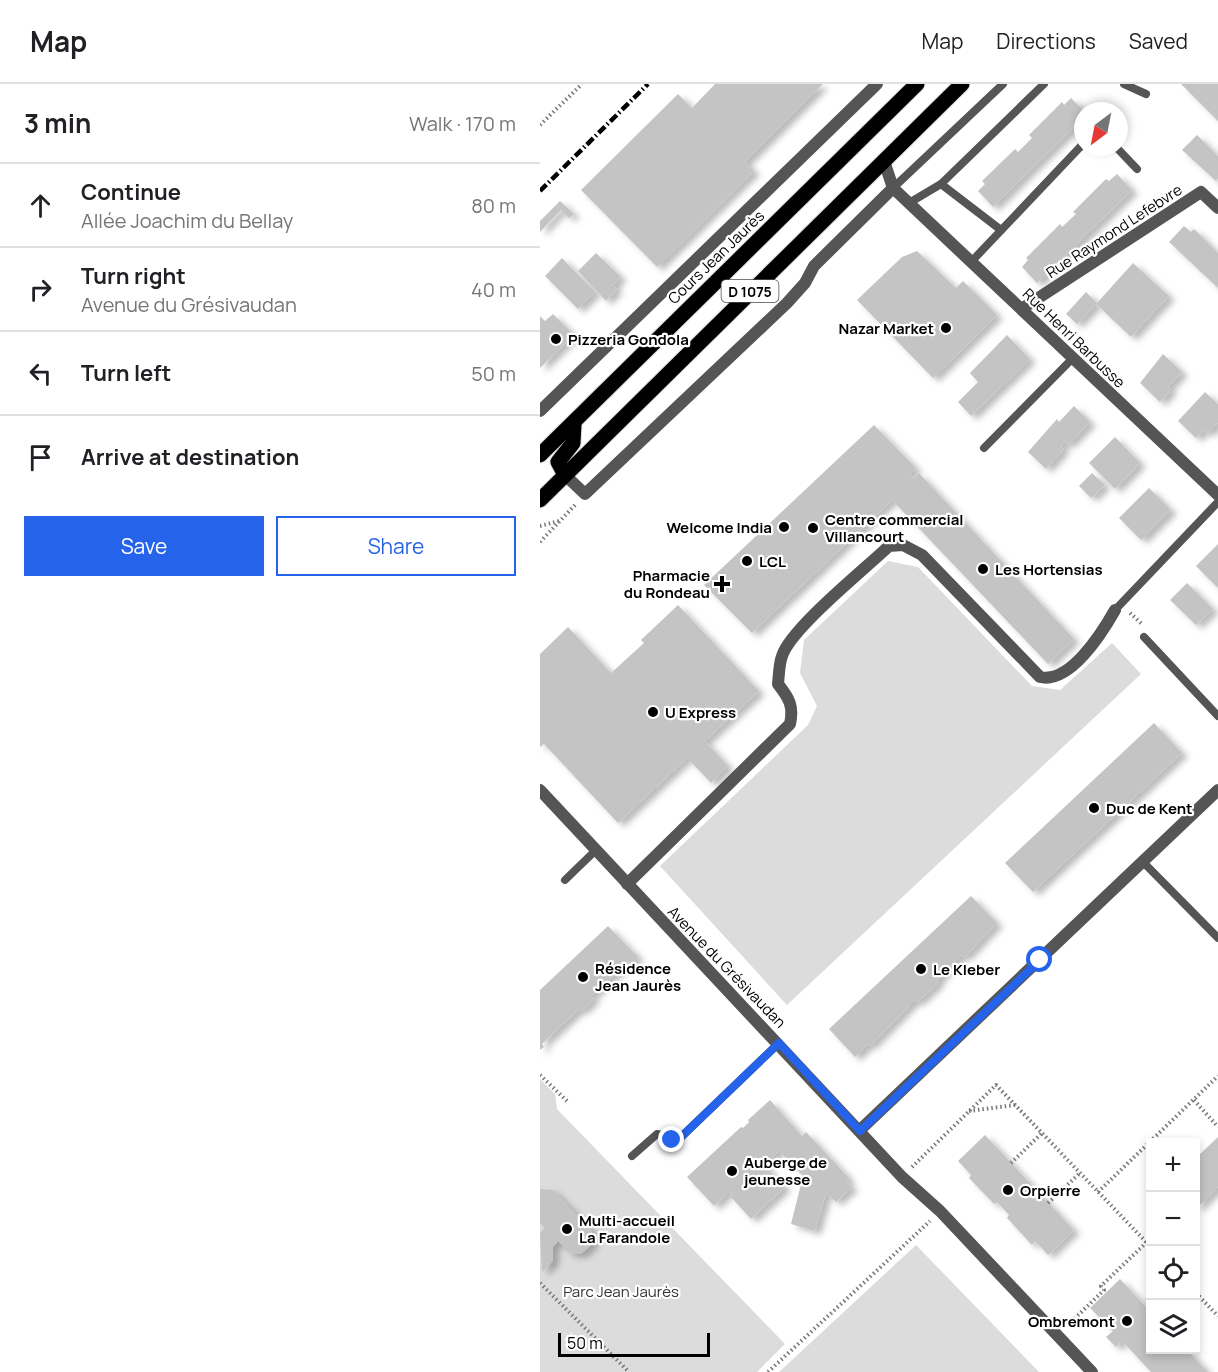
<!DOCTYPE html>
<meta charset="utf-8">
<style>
body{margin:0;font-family:Manrope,sans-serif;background:#f6f6f6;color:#202124}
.controls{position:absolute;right:18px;bottom:18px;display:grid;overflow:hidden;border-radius:0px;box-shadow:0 3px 9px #0003}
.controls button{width:54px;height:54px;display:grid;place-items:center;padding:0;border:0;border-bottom:2px solid #e0e0e0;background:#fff;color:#202124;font:30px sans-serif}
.compass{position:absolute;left:534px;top:18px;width:54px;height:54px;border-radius:50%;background:#fff;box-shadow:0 3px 9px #0003;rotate:212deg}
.scale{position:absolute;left:18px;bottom:15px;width:152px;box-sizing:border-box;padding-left:6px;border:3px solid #000;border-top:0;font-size:16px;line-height:21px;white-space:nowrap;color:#000;-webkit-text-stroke:4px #fff;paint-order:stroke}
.stop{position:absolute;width:18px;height:18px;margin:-14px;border:4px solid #2563eb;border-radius:50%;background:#fff}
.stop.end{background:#2563eb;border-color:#fff;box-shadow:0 2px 6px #0008}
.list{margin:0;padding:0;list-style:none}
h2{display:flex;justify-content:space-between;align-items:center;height:78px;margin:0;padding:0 24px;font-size:26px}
h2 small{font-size:20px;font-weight:400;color:#757577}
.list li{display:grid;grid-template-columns:39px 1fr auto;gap:18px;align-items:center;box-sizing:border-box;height:84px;padding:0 24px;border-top:2px solid #e0e0e0}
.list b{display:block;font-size:22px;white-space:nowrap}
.list p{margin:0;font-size:20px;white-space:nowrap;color:#757577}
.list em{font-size:20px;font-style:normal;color:#757577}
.actions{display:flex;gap:12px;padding:18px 24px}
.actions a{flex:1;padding:14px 0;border:2px solid #2563eb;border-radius:0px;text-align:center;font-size:21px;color:#2563eb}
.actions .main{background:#2563eb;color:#fff}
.icon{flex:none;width:33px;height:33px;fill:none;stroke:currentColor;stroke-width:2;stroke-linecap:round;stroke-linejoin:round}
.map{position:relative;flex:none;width:678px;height:1288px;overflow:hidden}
header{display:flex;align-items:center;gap:36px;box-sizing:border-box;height:84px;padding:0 30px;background:#fff;border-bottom:2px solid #e0e0e0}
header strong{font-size:28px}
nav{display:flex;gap:33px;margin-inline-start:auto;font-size:21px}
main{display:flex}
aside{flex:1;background:#fff}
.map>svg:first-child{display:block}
.green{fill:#dcdcdc}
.building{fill:#c4c4c4;filter:url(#shadow)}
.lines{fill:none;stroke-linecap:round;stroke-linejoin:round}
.primary-casing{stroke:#dbdbdb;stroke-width:17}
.path{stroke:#777;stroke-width:4;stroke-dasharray:1.5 3;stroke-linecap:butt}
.lane{stroke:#555;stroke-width:8}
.street{stroke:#555;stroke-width:12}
.primary{stroke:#000;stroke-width:15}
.rail{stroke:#000;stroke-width:4.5;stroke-dasharray:9 3 1.5 3;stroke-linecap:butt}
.route{stroke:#2563eb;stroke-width:8}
.poi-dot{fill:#000;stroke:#fff;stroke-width:2}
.labels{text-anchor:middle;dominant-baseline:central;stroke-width:4.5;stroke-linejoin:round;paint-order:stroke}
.shield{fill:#fff;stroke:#4c4c4c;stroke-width:1.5}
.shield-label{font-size:14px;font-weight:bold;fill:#000}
.street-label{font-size:15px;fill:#000;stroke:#fff}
.poi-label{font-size:15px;font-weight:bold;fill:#000;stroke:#fff;text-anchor:start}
.park-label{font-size:15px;fill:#333;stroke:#fff}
</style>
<header>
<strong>Map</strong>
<nav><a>Map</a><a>Directions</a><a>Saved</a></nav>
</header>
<main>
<aside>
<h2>3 min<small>Walk · 170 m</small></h2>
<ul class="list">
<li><svg class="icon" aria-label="ahead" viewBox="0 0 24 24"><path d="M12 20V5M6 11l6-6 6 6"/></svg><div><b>Continue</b><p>Allée Joachim du Bellay</p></div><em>80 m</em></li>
<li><svg class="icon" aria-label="right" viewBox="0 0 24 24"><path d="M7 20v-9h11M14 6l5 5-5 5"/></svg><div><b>Turn right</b><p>Avenue du Grésivaudan</p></div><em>40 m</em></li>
<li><svg class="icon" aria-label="left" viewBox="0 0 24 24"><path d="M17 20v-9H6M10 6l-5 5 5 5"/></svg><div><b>Turn left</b></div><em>50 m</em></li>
<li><svg class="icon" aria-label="arrive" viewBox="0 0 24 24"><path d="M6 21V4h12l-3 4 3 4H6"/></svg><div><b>Arrive at destination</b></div></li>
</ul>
<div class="actions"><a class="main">Save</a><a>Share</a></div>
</aside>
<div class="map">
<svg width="678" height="1288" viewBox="0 0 678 1288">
<defs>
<filter id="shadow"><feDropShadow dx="6" dy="4" stdDeviation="3" flood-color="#0004"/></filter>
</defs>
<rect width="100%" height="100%" fill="#fff"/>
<g class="green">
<path d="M348,477L378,483L492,602L520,606L572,559L601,590L247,921L120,782L268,641L277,622L260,589L264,556Z"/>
<path d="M0,995L15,1010L17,1025L245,1260L217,1288H0Z"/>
<path d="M376,1161L499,1288H239Z"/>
</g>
<g class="building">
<path d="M175,0H283L205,78L214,87L117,183L41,106L138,10L152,24Z"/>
<path d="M641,0H678V37Z"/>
<path d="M531,14L543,26V34L453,123L438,107L445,100L442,97L475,65L478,68L492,54L489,51L522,18L524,21Z"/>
<path d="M657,51L678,72V94L676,97L642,66Z"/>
<path d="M577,90L592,106L497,199L482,183L488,176L486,174L520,140L522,143L536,130L533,128L566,95L569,97Z"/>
<path d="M20,117L34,130L29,134L21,126L0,148V137Z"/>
<path d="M644,142L651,148L654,145L678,169V204L629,158Z"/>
<path d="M377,167L416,204L423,197L457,231L393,294L317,216L362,173Z"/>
<path d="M56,169L81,193L73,201L77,205L66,217L38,187Z"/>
<path d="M22,174L55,208L38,225L5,192Z"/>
<path d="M593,179L629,212L591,253L556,220L537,240L526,230L546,208L557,219Z"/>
<path d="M13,230L34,251L0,284V232L5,237Z"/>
<path d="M467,251L490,275L431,332L418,318L438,298L430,289Z"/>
<path d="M623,270L642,288L628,303L631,306L620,318L600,299Z"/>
<path d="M665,308L678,320V339L668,349L664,346L656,354L638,337Z"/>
<path d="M534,322L550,338L528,361L525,357L521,362L524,365L506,385L488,368L517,335L519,338Z"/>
<path d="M334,341L376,384L370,390L374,394L379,389L534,555L508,580L352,416L212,549L164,501Z"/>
<path d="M575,353L600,379L575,405L549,379Z"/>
<path d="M552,389L565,401L551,414L539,402Z"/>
<path d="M609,404L631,426L601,456L579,434Z"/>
<path d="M678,460V504L656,482Z"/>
<path d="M647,499L673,525L656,541L630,516Z"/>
<path d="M138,521L219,607L165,657L188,682L171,699L147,674L78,739L4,660L0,663V570L28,543L71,589L104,559L101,556Z"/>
<path d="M614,639L642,669L493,808L465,779Z"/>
<path d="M431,812L457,839L424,874L422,871L397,896L399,898L378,918L375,916L330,962L328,960L315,973L289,945Z"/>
<path d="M68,842L98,873L91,880L88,878L51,912L54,915L41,927L39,925L2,960L4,963L0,966V906Z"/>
<path d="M230,1016L262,1052L266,1048L309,1094L306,1097L312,1103L296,1118L286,1109L275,1147L251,1140L263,1092L239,1067L224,1081L245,1103L211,1135L190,1112L192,1110L190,1107L174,1122L147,1093L201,1043L203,1044L209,1038L208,1036Z"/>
<path d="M445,1051L534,1146L508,1171L495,1157L492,1161L467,1134L469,1131L457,1118L454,1120L429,1094L431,1091L418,1077Z"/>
<path d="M678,1053V1103L656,1125V1074Z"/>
<path d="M0,1105L13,1106L52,1147V1160L41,1170L30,1169L18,1157L13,1163V1177L2,1188L0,1149L5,1144L0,1139Z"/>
<path d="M580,1195L610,1227V1266H647L668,1288H611L582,1257L576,1263L566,1253L573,1247L550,1224Z"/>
</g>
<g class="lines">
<defs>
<g id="primary">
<path d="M0,371L377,0"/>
<path d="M25,391L18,378L33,359L34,340"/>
<path d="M0,416L422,0"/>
</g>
</defs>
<use href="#primary" class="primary-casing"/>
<g class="path">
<path d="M0,41L42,0"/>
<path d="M0,442L19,437"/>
<path d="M0,458L35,421"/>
<path d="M590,529L603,541"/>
<path d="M0,991L29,1019"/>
<path d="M654,1016L678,1043"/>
<path d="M429,1027L475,1021"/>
<path d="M471,1079L502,1049"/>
<path d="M372,1083L456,1001L610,1162"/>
<path d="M558,1108L678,992"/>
<path d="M508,1119L540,1089"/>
<path d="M0,1199L89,1288"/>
<path d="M656,1209L678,1232"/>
<path d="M528,1241L564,1206L561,1202L607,1158"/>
<path d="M228,1288L390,1137"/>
</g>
<g class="lane">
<path d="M584,0L606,10"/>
<path d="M576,63L597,85"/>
<path d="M401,100L461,146"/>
<path d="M353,104L463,0"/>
<path d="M369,119L401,100L504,0"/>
<path d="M431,178L543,60"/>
<path d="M444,364L533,274"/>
<path d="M575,526L678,418"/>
<path d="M604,553L678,632"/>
<path d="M603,778L678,854"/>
<path d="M25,796L56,766"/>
<path d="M92,1072L117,1050L139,1055L239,959"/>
</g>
<g class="street">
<path d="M344,77L353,104L678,411"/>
<path d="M483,224L661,108L678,124"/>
<path d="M0,327L337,0"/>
<path d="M25,391L45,410L247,219L265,199L274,182L353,104"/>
<path d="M0,706L362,1093L400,1127L552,1288"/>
<path d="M87,800L250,640C254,622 249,614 238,600C239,591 239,580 242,572C251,544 325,485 349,462L363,461L382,471L500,593C530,600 562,549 575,526"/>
<path d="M320,1046L678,706"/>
</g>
<use href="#primary" class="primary"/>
<path class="rail" d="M0,107L108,0"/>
</g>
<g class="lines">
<path class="route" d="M132,1056L139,1055L239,959L320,1047L500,876"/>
</g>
<g class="poi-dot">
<circle cx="406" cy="244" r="6"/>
<circle cx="16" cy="255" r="6"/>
<circle cx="244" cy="443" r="6"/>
<circle cx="273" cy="444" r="6"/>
<circle cx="207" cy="477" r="6"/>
<circle cx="443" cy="485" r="6"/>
<path d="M179 491h6v6h6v6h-6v6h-6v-6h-6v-6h6z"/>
<circle cx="113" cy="628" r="6"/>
<circle cx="554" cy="724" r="6"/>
<circle cx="381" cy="885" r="6"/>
<circle cx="43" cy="893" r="6"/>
<circle cx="192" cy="1087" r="6"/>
<circle cx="468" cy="1106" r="6"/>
<circle cx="27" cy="1145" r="6"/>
<circle cx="587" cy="1237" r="6"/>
</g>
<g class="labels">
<rect class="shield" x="181.5" y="196" width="57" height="22" rx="4.5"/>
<g class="shield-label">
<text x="210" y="207">D 1075</text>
</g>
<g class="street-label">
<text transform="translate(574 147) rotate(-33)">Rue Raymond Lefebvre</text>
<text transform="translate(176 173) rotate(-44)">Cours Jean Jaurès</text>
<text transform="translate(534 254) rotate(44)">Rue Henri Barbusse</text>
<text transform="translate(187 883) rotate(46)">Avenue du Grésivaudan</text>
</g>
<g class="poi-label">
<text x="394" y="244" text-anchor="end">Nazar Market</text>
<text x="28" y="255">Pizzeria Gondola</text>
<text x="285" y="435">Centre commercial<tspan x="285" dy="17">Villancourt</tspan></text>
<text x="232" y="443" text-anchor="end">Welcome India</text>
<text x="219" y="477">LCL</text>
<text x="455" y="485">Les Hortensias</text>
<text x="170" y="491" text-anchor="end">Pharmacie<tspan x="170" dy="17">du Rondeau</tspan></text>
<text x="125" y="628">U Express</text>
<text x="566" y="724">Duc de Kent</text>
<text x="55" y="884">Résidence<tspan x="55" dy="17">Jean Jaurès</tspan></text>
<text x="393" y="885">Le Kleber</text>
<text x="204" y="1078">Auberge de<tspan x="204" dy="17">jeunesse</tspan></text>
<text x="480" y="1106">Orpierre</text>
<text x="39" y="1136">Multi-accueil<tspan x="39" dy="17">La Farandole</tspan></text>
<text x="575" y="1237" text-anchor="end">Ombremont</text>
</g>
<g class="park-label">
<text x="81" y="1207">Parc Jean Jaurès</text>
</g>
</g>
</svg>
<div class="controls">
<button>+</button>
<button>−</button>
<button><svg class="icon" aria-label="locate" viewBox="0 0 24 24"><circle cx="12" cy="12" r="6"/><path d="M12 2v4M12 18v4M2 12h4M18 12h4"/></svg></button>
<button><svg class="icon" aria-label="layers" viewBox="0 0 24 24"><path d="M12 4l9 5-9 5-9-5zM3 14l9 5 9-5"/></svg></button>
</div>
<svg class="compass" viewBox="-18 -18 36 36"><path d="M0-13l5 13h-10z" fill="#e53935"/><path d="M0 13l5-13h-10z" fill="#757577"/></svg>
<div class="scale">50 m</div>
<div class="stop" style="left:500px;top:876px"></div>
<div class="stop end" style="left:132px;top:1056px"></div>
</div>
</main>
